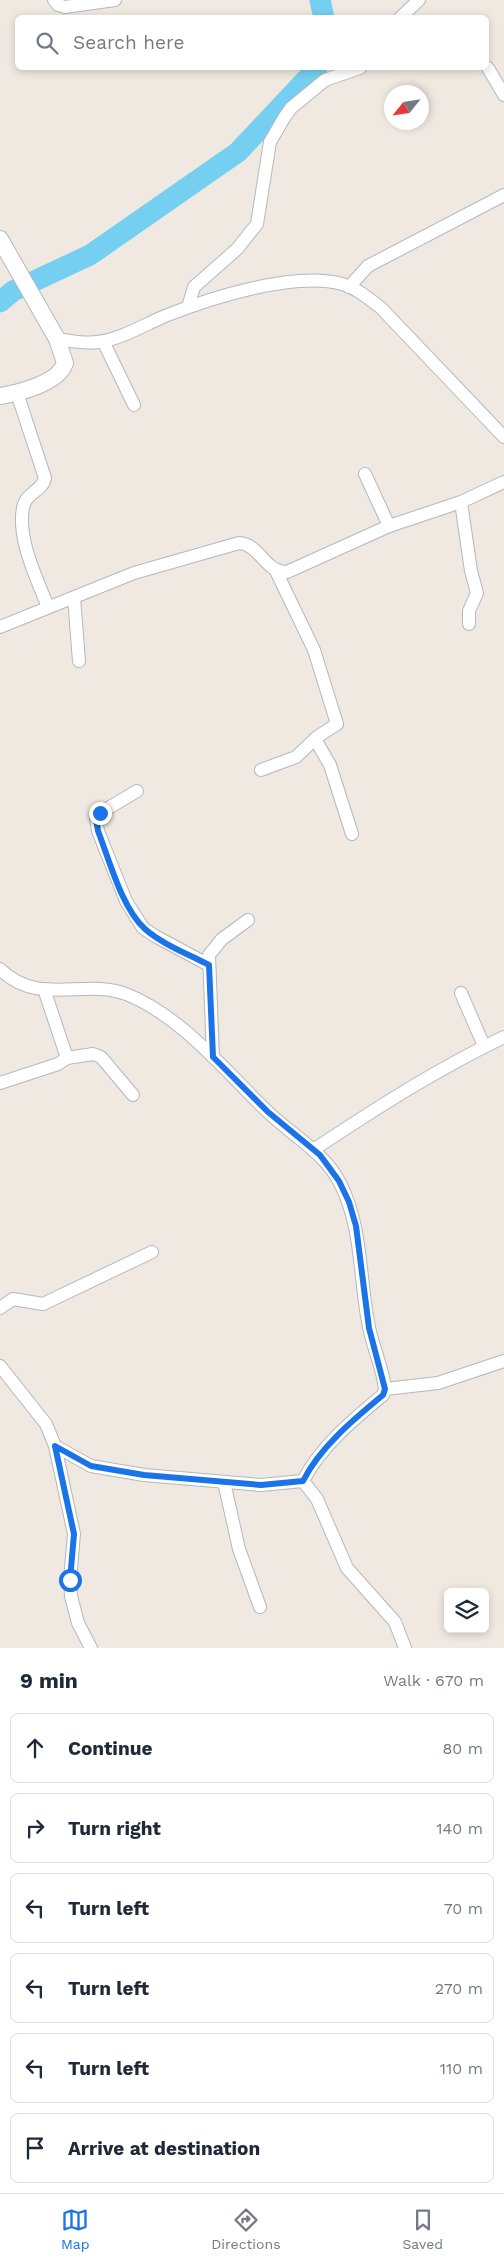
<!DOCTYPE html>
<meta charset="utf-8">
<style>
body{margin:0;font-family:"Work Sans",sans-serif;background:#f2f2f3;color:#1f2937}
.controls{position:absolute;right:15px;bottom:15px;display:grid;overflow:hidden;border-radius:8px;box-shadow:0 2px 8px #0003}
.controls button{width:45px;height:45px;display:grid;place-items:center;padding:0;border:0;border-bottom:1px solid #e0e1e3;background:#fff;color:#1f2937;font:25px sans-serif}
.compass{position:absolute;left:384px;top:85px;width:45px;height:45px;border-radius:50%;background:#fff;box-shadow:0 2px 8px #0003;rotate:240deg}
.stop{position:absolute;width:15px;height:15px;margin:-11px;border:4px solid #1a73e8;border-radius:50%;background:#fff}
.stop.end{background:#1a73e8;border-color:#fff;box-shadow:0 1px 5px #0008}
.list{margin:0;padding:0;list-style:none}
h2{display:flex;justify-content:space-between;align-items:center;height:65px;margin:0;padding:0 20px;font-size:21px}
h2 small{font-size:16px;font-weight:400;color:#747a83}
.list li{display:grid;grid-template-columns:32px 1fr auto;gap:15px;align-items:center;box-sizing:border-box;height:70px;margin:0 10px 10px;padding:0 10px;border:1px solid #e0e1e3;border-radius:8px}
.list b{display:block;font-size:19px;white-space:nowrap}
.list em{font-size:16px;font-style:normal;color:#747a83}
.icon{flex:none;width:28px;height:28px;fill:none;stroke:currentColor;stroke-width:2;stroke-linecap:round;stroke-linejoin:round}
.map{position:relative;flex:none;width:504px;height:1648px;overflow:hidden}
.search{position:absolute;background:#fff;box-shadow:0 2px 8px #0003;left:15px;right:15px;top:15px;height:55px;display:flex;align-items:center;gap:12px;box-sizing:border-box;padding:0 18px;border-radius:8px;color:#747a83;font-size:19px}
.sheet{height:545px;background:#fff}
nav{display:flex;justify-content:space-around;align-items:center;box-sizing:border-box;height:70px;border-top:1px solid #e0e1e3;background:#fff;font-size:14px;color:#747a83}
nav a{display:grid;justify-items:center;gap:2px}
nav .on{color:#1a73e8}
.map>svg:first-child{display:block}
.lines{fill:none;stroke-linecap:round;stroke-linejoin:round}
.river{stroke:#75cff0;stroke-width:21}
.street-casing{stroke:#b4b7c1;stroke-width:14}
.secondary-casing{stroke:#b4b7c1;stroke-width:18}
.street{stroke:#fff;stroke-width:12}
.secondary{stroke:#fff;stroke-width:16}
.route{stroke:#1a73e8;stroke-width:6}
</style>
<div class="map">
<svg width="504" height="1648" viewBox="0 0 504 1648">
<rect width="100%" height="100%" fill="#efe9e1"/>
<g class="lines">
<g class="river">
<path d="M320,0L324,18"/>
<path d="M0,302L13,291L90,255L238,152L317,68"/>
</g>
<defs>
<g id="street">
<path d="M54,0L58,5L65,7L115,0"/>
<path d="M400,18L419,0"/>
<path d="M488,68L504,95"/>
<path d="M349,287L368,266L504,195"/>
<path d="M188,307L194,287L237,249L257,224L270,142L284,118L291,108L325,80L360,68"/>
<path d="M57,339C70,341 84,344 98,342C121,339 144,325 165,316C210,298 294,271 342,284C357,288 369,299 381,308L504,437"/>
<path d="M103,341L134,405"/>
<path d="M17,393L45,478C43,490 28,492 24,504C15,535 37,579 48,607"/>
<path d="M365,474L389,526"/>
<path d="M461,502L471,571L477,593L469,611V624"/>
<path d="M74,598L79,661"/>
<path d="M0,627L134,573L239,543C260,544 265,573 287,572L389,526L461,502L504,482"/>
<path d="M315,739L330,765L352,834"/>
<path d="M261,770L296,757L317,737L337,724L314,650L276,571"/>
<path d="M137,791L100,813L96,818L98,831L126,901L143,928L155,936L209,965"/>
<path d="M0,969C38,1007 85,978 126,994C182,1016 226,1072 268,1112C293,1136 324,1152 340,1183C363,1228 359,1279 369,1327C373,1348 383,1368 385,1389L383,1395C354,1419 320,1447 303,1481L317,1499L347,1568L395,1622L405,1648"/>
<path d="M461,993L484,1046"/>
<path d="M213,1057L209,955L222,939L248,920"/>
<path d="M67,1058L93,1054L101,1057L133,1095"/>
<path d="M0,1083L58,1064L67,1058L44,989"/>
<path d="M313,1150C375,1109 437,1069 504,1037"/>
<path d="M0,1308L13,1299L43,1304L152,1252"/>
<path d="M0,1366L46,1424L55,1446L74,1534L70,1580L71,1596L78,1623L91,1648"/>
<path d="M385,1389L438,1383L504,1361"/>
<path d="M55,1446L91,1466L144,1475L261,1485L303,1481"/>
<path d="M224,1482L239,1549L260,1607"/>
</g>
<path id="secondary" d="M0,239L57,339L65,363C59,383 19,393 0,396"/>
</defs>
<use href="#street" class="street-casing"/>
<use href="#secondary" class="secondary-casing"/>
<use href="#street" class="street"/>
<use href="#secondary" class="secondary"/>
</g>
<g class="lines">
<path class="route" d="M70,1580L74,1534L55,1446L91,1466L144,1475L261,1485L303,1481C320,1447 354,1419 383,1395L385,1389L369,1328L356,1226L349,1202L339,1181L320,1155L268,1112L213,1057L209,965C188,954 162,944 145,929C122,909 109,859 98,831L96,818L100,813"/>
</g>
</svg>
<div class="controls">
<button><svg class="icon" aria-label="layers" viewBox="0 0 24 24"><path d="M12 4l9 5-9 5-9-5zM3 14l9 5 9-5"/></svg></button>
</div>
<svg class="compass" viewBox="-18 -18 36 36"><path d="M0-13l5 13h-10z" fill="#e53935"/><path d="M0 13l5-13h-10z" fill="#747a83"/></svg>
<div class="stop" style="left:70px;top:1580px"></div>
<div class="stop end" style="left:100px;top:813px"></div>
<div class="search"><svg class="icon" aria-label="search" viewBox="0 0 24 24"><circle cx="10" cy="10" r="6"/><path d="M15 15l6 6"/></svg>Search here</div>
</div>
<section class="sheet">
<h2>9 min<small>Walk · 670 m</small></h2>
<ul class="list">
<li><svg class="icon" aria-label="ahead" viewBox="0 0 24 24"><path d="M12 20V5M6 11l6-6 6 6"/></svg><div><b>Continue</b></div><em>80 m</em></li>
<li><svg class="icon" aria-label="right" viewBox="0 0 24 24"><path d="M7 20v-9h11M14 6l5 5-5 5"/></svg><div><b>Turn right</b></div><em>140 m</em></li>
<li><svg class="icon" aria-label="left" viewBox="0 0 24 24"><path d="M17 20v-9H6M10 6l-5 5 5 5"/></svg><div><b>Turn left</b></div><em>70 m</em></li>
<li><svg class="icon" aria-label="left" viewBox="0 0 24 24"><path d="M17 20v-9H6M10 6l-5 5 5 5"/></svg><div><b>Turn left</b></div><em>270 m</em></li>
<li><svg class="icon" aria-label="left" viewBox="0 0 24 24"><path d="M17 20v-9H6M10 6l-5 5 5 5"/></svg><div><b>Turn left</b></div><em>110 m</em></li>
<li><svg class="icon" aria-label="arrive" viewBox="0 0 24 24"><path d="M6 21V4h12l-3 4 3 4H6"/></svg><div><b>Arrive at destination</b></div></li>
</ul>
</section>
<nav>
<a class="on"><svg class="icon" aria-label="map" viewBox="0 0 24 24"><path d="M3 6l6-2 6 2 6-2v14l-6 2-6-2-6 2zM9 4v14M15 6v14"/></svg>Map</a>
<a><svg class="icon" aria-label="directions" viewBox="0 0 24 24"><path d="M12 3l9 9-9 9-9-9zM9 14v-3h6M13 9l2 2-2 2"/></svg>Directions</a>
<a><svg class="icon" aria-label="saved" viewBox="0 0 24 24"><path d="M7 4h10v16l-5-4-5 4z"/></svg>Saved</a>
</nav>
